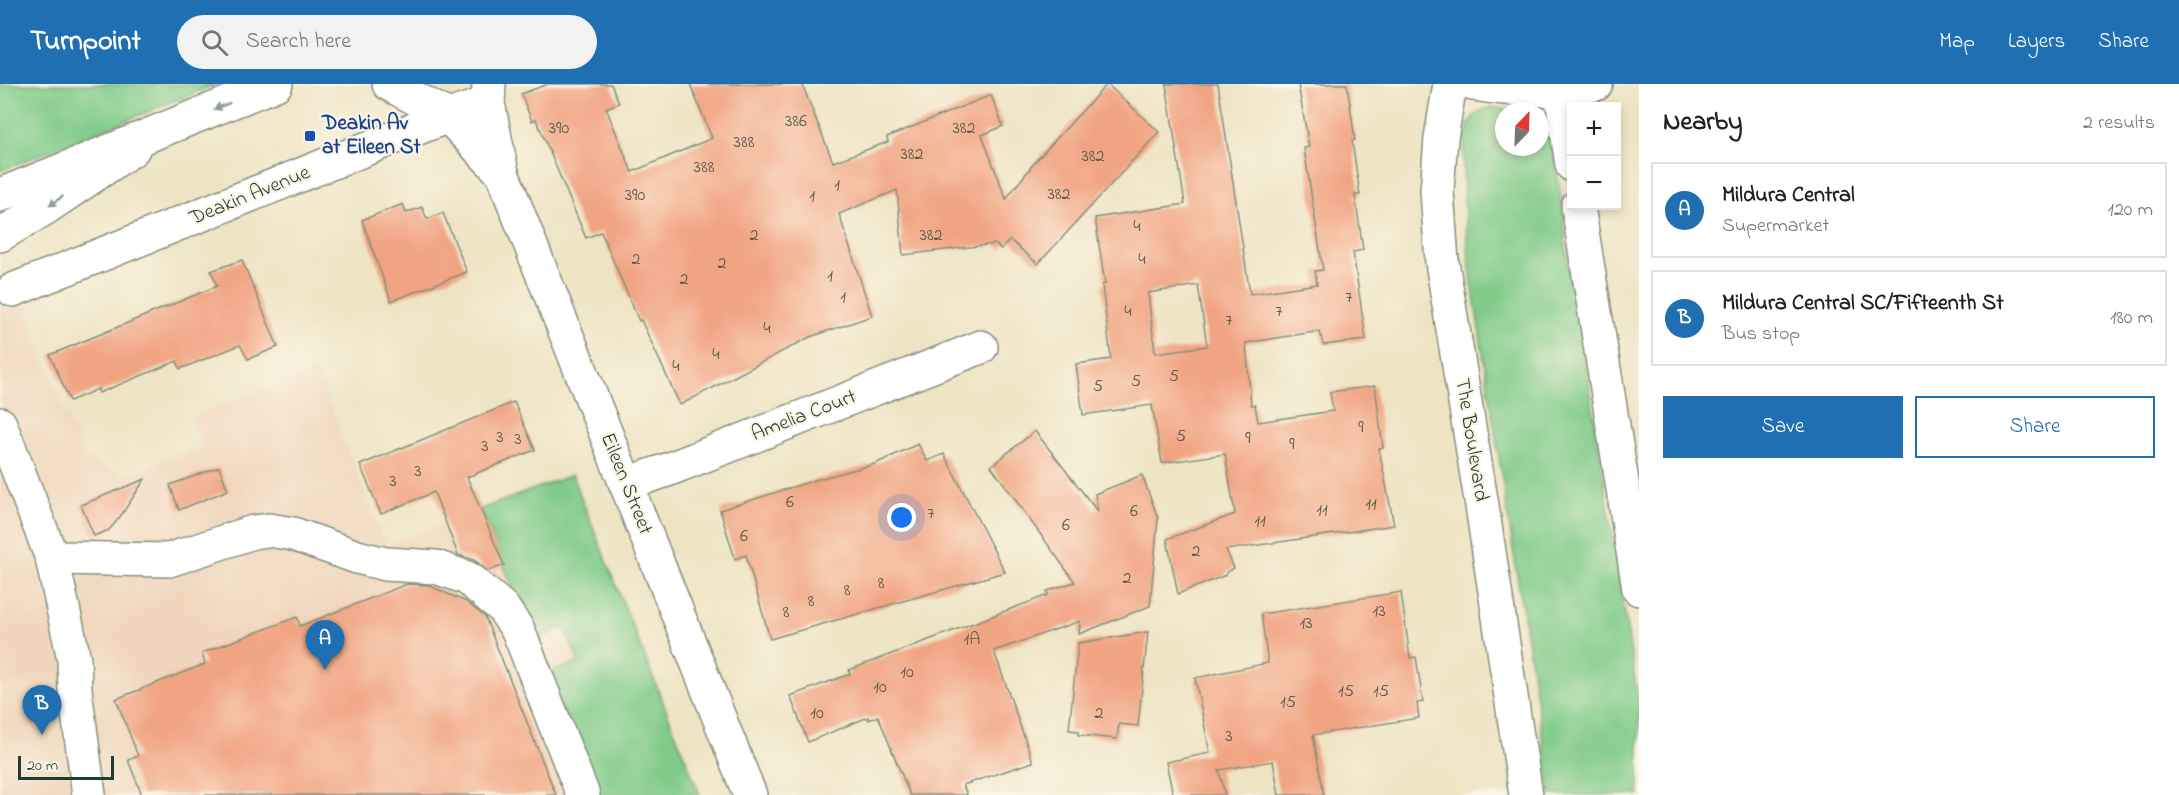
<!DOCTYPE html>
<meta charset="utf-8">
<style>
body{margin:0;font-family:"Indie Flower",sans-serif;background:#f2f2f2;color:#202124}
.controls{position:absolute;right:18px;top:18px;display:grid;overflow:hidden;border-radius:0px;box-shadow:0 3px 9px #0003}
.controls button{width:54px;height:54px;display:grid;place-items:center;padding:0;border:0;border-bottom:2px solid #e0e0e0;background:#fff;color:#202124;font:30px sans-serif}
.compass{position:absolute;left:1495px;top:18px;width:54px;height:54px;border-radius:50%;background:#fff;box-shadow:0 3px 9px #0003;rotate:23deg}
.scale{position:absolute;left:18px;bottom:15px;width:96px;box-sizing:border-box;padding-left:6px;border:3px solid #1f3d34;border-top:0;font-size:16px;line-height:21px;white-space:nowrap;color:#1f3d34;-webkit-text-stroke:4px #fcf5e5;paint-order:stroke}
.you{position:absolute;left:902px;top:434px;width:21px;height:21px;margin:-15px;border:4px solid #fff;border-radius:50%;background:#1a73e8;box-shadow:0 0 0 9px #1a73e833}
.badge{display:grid;place-items:center;width:39px;height:39px;border-radius:50%;background:#1f6fb2;color:#fff;font-size:20px;font-weight:700}
.pin{position:absolute;translate:-50% -50px;filter:drop-shadow(0 2px 3px #0008)}
.pin::after{content:'';position:absolute;top:32px;width:21px;height:18px;background:inherit;clip-path:polygon(0 0,100% 0,50% 100%)}
.list{margin:0;padding:0;list-style:none}
h2{display:flex;justify-content:space-between;align-items:center;height:78px;margin:0;padding:0 24px;font-size:26px}
h2 small{font-size:20px;font-weight:400;color:#757577}
.list li{display:grid;grid-template-columns:39px 1fr auto;gap:18px;align-items:center;box-sizing:border-box;height:96px;margin:0 12px 12px;padding:0 12px;border:2px solid #e0e0e0;border-radius:0px}
.list b{display:block;font-size:22px;white-space:nowrap}
.list p{margin:0;font-size:20px;white-space:nowrap;color:#757577}
.list em{font-size:20px;font-style:normal;color:#757577}
.actions{display:flex;gap:12px;padding:18px 24px}
.actions a{flex:1;padding:14px 0;border:2px solid #1f6fb2;border-radius:0px;text-align:center;font-size:21px;color:#1f6fb2}
.actions .main{background:#1f6fb2;color:#fff}
.icon{flex:none;width:33px;height:33px;fill:none;stroke:currentColor;stroke-width:2;stroke-linecap:round;stroke-linejoin:round}
.map{position:relative;flex:none;width:1639px;height:711px;overflow:hidden}
header{display:flex;align-items:center;gap:36px;box-sizing:border-box;height:84px;padding:0 30px;background:#1f6fb2;color:#fff}
header strong{font-size:28px}
nav{display:flex;gap:33px;margin-inline-start:auto;font-size:21px}
.search{width:420px;height:54px;background:#f2f2f2;display:flex;align-items:center;gap:15px;box-sizing:border-box;padding:0 21px;border-radius:33px;color:#757577;font-size:22px}
main{display:flex}
aside{flex:1;background:#fff}
.map>svg:first-child{display:block}
.built{fill:#efd6bc}
.green{fill:#7fcb89;stroke:#4f845e;stroke-width:1.5}
.building{fill:#f1a482;fill-rule:evenodd}
.lines{fill:none;stroke-linecap:round;stroke-linejoin:round}
.minor-casing{stroke:#86907c;stroke-width:36}
.highway-casing{stroke:#86907c;stroke-width:36}
.minor{stroke:#fff;stroke-width:33}
.highway{stroke:#fff;stroke-width:33}
.oneway{fill:#8f9e9a}
.transit-dot{fill:#1a4fb4;stroke:#fcf5e5;stroke-width:2}
.labels{text-anchor:middle;dominant-baseline:central;stroke-width:4.5;stroke-linejoin:round;paint-order:stroke}
.number-label{font-size:18px;fill:#545748}
.transit-label{font-size:21px;font-weight:bold;fill:#164399;stroke:#fcf5e5;text-anchor:start}
.street-label{font-size:21px;fill:#1f3d34;stroke:#fcf5e5}
</style>
<header>
<strong>Turnpoint</strong>
<div class="search"><svg class="icon" aria-label="search" viewBox="0 0 24 24"><circle cx="10" cy="10" r="6"/><path d="M15 15l6 6"/></svg>Search here</div>
<nav><a>Map</a><a>Layers</a><a>Share</a></nav>
</header>
<main>
<div class="map">
<svg width="1639" height="711" viewBox="0 0 1639 711">
<rect width="100%" height="100%" fill="#fcf5e5"/>
<filter id="ink" filterUnits="userSpaceOnUse"><feTurbulence type="fractalNoise" baseFrequency=".0167" numOctaves="2"/><feDisplacementMap in="SourceGraphic" scale="12" xChannelSelector="R" yChannelSelector="G"/><feConvolveMatrix kernelMatrix="1 2 1 2 8 2 1 2 1" color-interpolation-filters="sRGB"/></filter>
<filter id="wash" filterUnits="userSpaceOnUse"><feTurbulence type="fractalNoise" baseFrequency=".008" numOctaves="4" result="noise"/><feDisplacementMap in="SourceGraphic" scale="24" xChannelSelector="R" yChannelSelector="G"/><feGaussianBlur stdDeviation="1.35" result="paint"/><feColorMatrix in="noise" values="0 0 0 0 0 0 0 0 0 0 0 0 0 0 0 0 0 1.4 0 .05"/><feComposite in="paint" operator="in"/></filter>
<g filter="url(#wash)">
<rect width="100%" height="100%" fill="#eee4c4"/>
<path class="built" d="M23,222L85,373L126,392L203,361L192,333L316,285L386,462L572,391L700,711H0V227Z"/>
<g class="green">
<path d="M0,0H217L0,87Z"/>
<path d="M1492,23L1519,27H1504V63H1540V36L1551,54L1561,112L1568,179L1582,253L1639,622V711H1551L1472,199C1468,167 1455,59 1472,34C1477,28 1484,25 1492,23Z"/>
<path d="M572,391L700,711H598L547,589L579,578L564,543L534,556L481,425Z"/>
</g>
<g id="blocks">
<g class="building">
<path d="M548,0H611L619,19L606,24L632,88L712,54L690,0H802L833,78L888,58L887,53L991,11L1003,42L982,51L1006,115L1035,78L1107,0L1159,48L1038,180L1010,156L1001,165L995,160L903,171L897,106L839,130L872,232L810,253L680,321L641,236L639,237L601,148L586,154L536,35L532,37L521,10Z"/>
<path d="M1166,0H1218L1250,210L1317,200L1315,187L1323,186L1304,64L1309,63L1298,0H1347L1355,56L1352,57L1360,111H1355L1363,166L1353,168L1366,256L1323,261L1320,247L1246,259L1251,321H1255L1258,338L1333,327L1330,308L1375,302L1383,364L1379,365L1394,441L1226,466L1234,484L1226,489V491L1178,510L1167,455L1235,430L1225,370L1162,379L1152,321L1083,331L1076,280L1111,275L1102,201L1105,200L1095,134L1185,120ZM1198,201L1207,262L1155,269L1148,209Z"/>
<path d="M403,120L406,129L422,123L427,135L443,129L467,188L391,217L362,136Z"/>
<path d="M242,176L278,263L248,275L240,261L180,285L177,277L99,309L98,305L70,317L50,271L217,202L211,187Z"/>
<path d="M514,318L535,366L467,393L504,481L488,487L474,476L458,471L434,408L381,430L360,381Z"/>
<path d="M1035,347L1098,428L1095,410L1142,391L1158,434L1150,522L1079,550L1080,537L994,567L1033,678L963,701L967,711H910L878,632L869,636L868,633L808,658L790,612L850,590L849,586L1048,511L1047,507L1075,498L991,382Z"/>
<path d="M918,360L927,377L944,370L1005,488L770,555L746,471L735,475L720,426L815,396L875,380Z"/>
<path d="M219,383L228,406L179,426L170,401Z"/>
<path d="M145,395L120,433L109,446L94,452L81,421Z"/>
<path d="M407,500L428,501L466,518L485,533L556,711H142L128,676L138,672L116,615L205,580L202,569L297,533L300,542Z"/>
<path d="M1401,508L1410,574L1416,573L1423,618L1417,619L1419,634L1313,651L1324,711H1279L1273,677L1219,686L1225,711H1173L1166,678L1210,669L1195,594L1268,579L1261,530Z"/>
<path d="M1148,548L1138,642L1119,640L1117,655L1079,651V647L1069,646L1078,559Z"/>
</g>
</g>
</g>
<g filter="url(#ink)">
<use href="#blocks" fill-opacity="0" stroke="#86907c" stroke-width="1.5"/>
<g class="lines">
<defs>
<g id="minor">
<path d="M389,0L448,32L502,89"/>
<path d="M489,0L488,19L502,89L750,711"/>
<path d="M1450,0L1441,54L1437,107L1442,178L1482,422L1526,711"/>
<path d="M1473,0C1517,7 1552,8 1596,0"/>
<path d="M1560,0L1572,81"/>
<path d="M1578,122L1639,505"/>
<path d="M0,151L44,125L133,65"/>
<path d="M13,206L448,32L488,19"/>
<path d="M0,340L52,474L74,575L75,606L89,711"/>
<path d="M626,400L667,386L981,263"/>
<path d="M52,474L169,476L253,448L269,446L293,450L357,473L386,480L436,483L467,494L502,523L518,546L583,711"/>
</g>
<path id="highway" d="M0,111L276,0"/>
</defs>
<use href="#minor" class="minor-casing"/>
<use href="#highway" class="highway-casing"/>
<use href="#minor" class="minor"/>
<use href="#highway" class="highway"/>
</g>
<defs><path id="oneway-solid" d="M-6-.8H1V-3.2L6.5 0L1 3.2V.8H-6Z" transform="scale(1.5)"/></defs>
<g class="oneway">
<use href="#oneway-solid" transform="translate(222 22) rotate(158)"/>
<use href="#oneway-solid" transform="translate(56 117) rotate(146)"/>
</g>
</g>
<rect class="transit-dot" x="304" y="46" width="12" height="12" rx="3"/>
<g class="labels">
<g class="number-label">
<text x="796" y="38">386</text>
<text x="559" y="45">390</text>
<text x="964" y="45">382</text>
<text x="744" y="59">388</text>
<text x="912" y="71">382</text>
<text x="1093" y="73">382</text>
<text x="704" y="84">388</text>
<text x="837" y="102">1</text>
<text x="1059" y="111">382</text>
<text x="635" y="112">390</text>
<text x="812" y="113">1</text>
<text x="1137" y="143">4</text>
<text x="754" y="152">2</text>
<text x="931" y="152">382</text>
<text x="636" y="176">2</text>
<text x="1142" y="176">4</text>
<text x="722" y="180">2</text>
<text x="830" y="193">1</text>
<text x="684" y="196">2</text>
<text x="843" y="214">1</text>
<text x="1349" y="214">7</text>
<text x="1128" y="228">4</text>
<text x="1279" y="228">7</text>
<text x="1229" y="237">7</text>
<text x="767" y="245">4</text>
<text x="716" y="271">4</text>
<text x="676" y="283">4</text>
<text x="1174" y="293">5</text>
<text x="1136" y="298">5</text>
<text x="1098" y="303">5</text>
<text x="1361" y="344">9</text>
<text x="1181" y="353">5</text>
<text x="500" y="354">3</text>
<text x="1248" y="355">9</text>
<text x="518" y="356">3</text>
<text x="1292" y="361">9</text>
<text x="485" y="363">3</text>
<text x="418" y="388">3</text>
<text x="393" y="398">3</text>
<text x="790" y="419">6</text>
<text x="1371" y="421">11</text>
<text x="1322" y="427">11</text>
<text x="1134" y="428">6</text>
<text x="931" y="430">7</text>
<text x="1260" y="438">11</text>
<text x="1066" y="442">6</text>
<text x="744" y="453">6</text>
<text x="1196" y="468">2</text>
<text x="1127" y="495">2</text>
<text x="881" y="500">8</text>
<text x="847" y="507">8</text>
<text x="811" y="518">8</text>
<text x="1379" y="528">13</text>
<text x="786" y="529">8</text>
<text x="1306" y="540">13</text>
<text x="972" y="556">1A</text>
<text x="907" y="589">10</text>
<text x="880" y="604">10</text>
<text x="1346" y="608">15</text>
<text x="1381" y="608">15</text>
<text x="1288" y="619">15</text>
<text x="817" y="630">10</text>
<text x="1099" y="630">2</text>
<text x="1229" y="653">3</text>
</g>
<g class="transit-label">
<text x="322" y="40">Deakin Av<tspan x="322" dy="24">at Eileen St</tspan></text>
</g>
<g class="street-label">
<text transform="translate(250 112) rotate(-22)">Deakin Avenue</text>
<text transform="translate(804 332) rotate(-21)">Amelia Court</text>
<text transform="translate(1471 356) rotate(81)">The Boulevard</text>
<text transform="translate(626 400) rotate(68)">Eileen Street</text>
</g>
</g>
</svg>
<div class="controls">
<button>+</button>
<button>−</button>
</div>
<svg class="compass" viewBox="-18 -18 36 36"><path d="M0-13l5 13h-10z" fill="#e53935"/><path d="M0 13l5-13h-10z" fill="#757577"/></svg>
<div class="scale">20 m</div>
<div class="you"></div>
<div class="pin badge" style="left:325px;top:586px">A</div>
<div class="pin badge" style="left:42px;top:651px">B</div>
</div>
<aside>
<h2>Nearby<small>2 results</small></h2>
<ul class="list">
<li><span class="badge">A</span><div><b>Mildura Central</b><p>Supermarket</p></div><em>120 m</em></li>
<li><span class="badge">B</span><div><b>Mildura Central SC/Fifteenth St</b><p>Bus stop</p></div><em>180 m</em></li>
</ul>
<div class="actions"><a class="main">Save</a><a>Share</a></div>
</aside>
</main>
